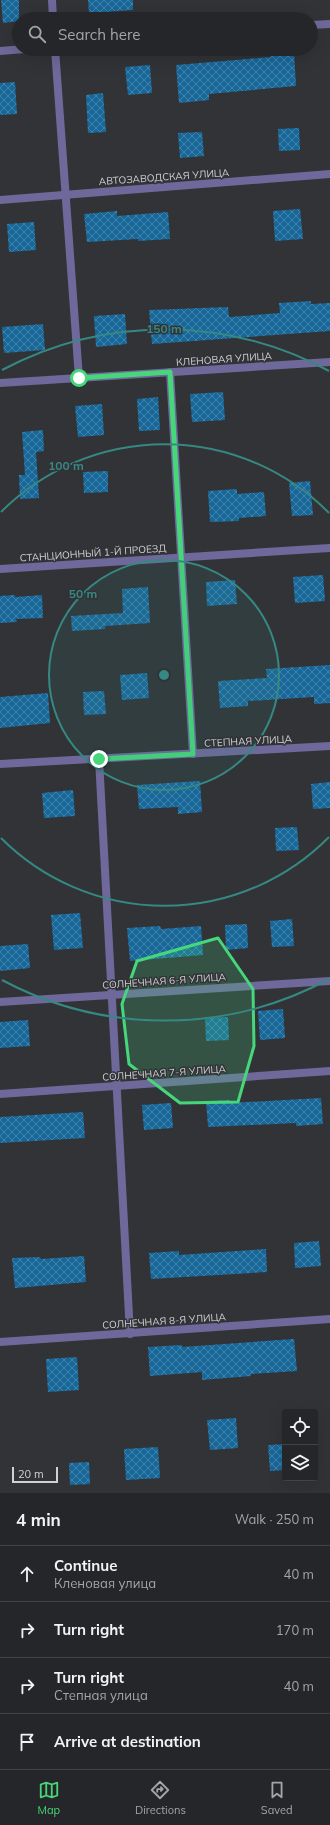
<!DOCTYPE html>
<meta charset="utf-8">
<style>
body{margin:0;font-family:Mulish,sans-serif;background:#2d2e31;color:#f1f3f6}
.controls{position:absolute;right:12px;bottom:12px;display:grid;overflow:hidden;border-radius:4px;box-shadow:0 4px 16px #0002}
.controls button{width:36px;height:36px;display:grid;place-items:center;padding:0;border:0;border-bottom:1px solid #424346;background:#252629;color:#f1f3f6;font:20px sans-serif}
.scale{position:absolute;left:12px;bottom:10px;width:46px;box-sizing:border-box;padding-left:4px;border:2px solid #d0d1d4;border-top:0;font-size:11px;line-height:14px;white-space:nowrap;color:#d0d1d4;-webkit-text-stroke:3px #313337;paint-order:stroke}
.stop{position:absolute;width:12px;height:12px;margin:-9px;border:3px solid #46d77a;border-radius:50%;background:#fff}
.stop.end{background:#46d77a;border-color:#fff;box-shadow:0 1px 4px #0008}
.list{margin:0;padding:0;list-style:none}
h2{display:flex;justify-content:space-between;align-items:center;height:52px;margin:0;padding:0 16px;font-size:17px}
h2 small{font-size:13px;font-weight:400;color:#a3a5a8}
.list li{display:grid;grid-template-columns:26px 1fr auto;gap:12px;align-items:center;box-sizing:border-box;height:56px;padding:0 16px;border-top:1px solid #424346}
.list b{display:block;font-size:15px;white-space:nowrap}
.list p{margin:0;font-size:13px;white-space:nowrap;color:#a3a5a8}
.list em{font-size:13px;font-style:normal;color:#a3a5a8}
.icon{flex:none;width:22px;height:22px;fill:none;stroke:currentColor;stroke-width:2;stroke-linecap:round;stroke-linejoin:round}
.map{position:relative;flex:none;width:330px;height:1493px;overflow:hidden}
.search{position:absolute;background:#252629;box-shadow:0 4px 16px #0002;left:12px;right:12px;top:12px;height:44px;display:flex;align-items:center;gap:10px;box-sizing:border-box;padding:0 14px;border-radius:22px;color:#a3a5a8;font-size:15px}
.sheet{height:276px;background:#252629}
nav{display:flex;justify-content:space-around;align-items:center;box-sizing:border-box;height:56px;border-top:1px solid #424346;background:#252629;font-size:11px;color:#a3a5a8}
nav a{display:grid;justify-items:center;gap:2px}
nav .on{color:#46d77a}
.map>svg:first-child{display:block}
.building{fill:url(#building-cross-hatch)}
.lines{fill:none;stroke-linecap:round;stroke-linejoin:round}
.minor{stroke:#6e699a;stroke-width:8}
.route{stroke:#46d77a;stroke-width:5}
.marked{fill:#46d77a;fill-opacity:0.2;stroke:#46d77a;stroke-width:3;stroke-linejoin:round}
.ring{fill:none;stroke:#368882;stroke-width:2}
.labels{text-anchor:middle;dominant-baseline:central;stroke-width:3;stroke-linejoin:round;paint-order:stroke}
.street-label{font-size:10px;fill:#d0d1d4;stroke:#313337}
.centre{fill:#368882;stroke:#313337;stroke-width:2}
.ring-label{font-size:12px;text-anchor:middle;font-weight:bold;fill:#368882;stroke:#313337;stroke-width:3;stroke-linejoin:round;paint-order:stroke}
</style>
<div class="map">
<svg width="330" height="1493" viewBox="0 0 330 1493">
<defs>
<pattern id="building-cross-hatch" width="8" height="8" patternUnits="userSpaceOnUse"><rect width="8" height="8" fill="#186799"/><path d="M0 0l8 8M0 8l8-8" fill="none" stroke="#4383ab"/></pattern>
</defs>
<rect width="100%" height="100%" fill="#313337"/>
<g class="building">
<path d="M1,0H19V21L3,23Z"/>
<path d="M88,0H133V10L89,13Z"/>
<path d="M294,52L296,86L209,94V100L179,103L176,65L271,57V54Z"/>
<path d="M150,65L152,93L128,95L125,67Z"/>
<path d="M15,82L17,114L0,115V83Z"/>
<path d="M103,93L106,132L88,133L86,95Z"/>
<path d="M299,128L300,150L279,151L278,129Z"/>
<path d="M202,132L204,156L180,158L178,133Z"/>
<path d="M300,209L303,239L275,241L273,211Z"/>
<path d="M117,211V216L168,212L170,239L138,241V239L87,242L84,214Z"/>
<path d="M34,222L36,250L9,252L7,224Z"/>
<path d="M311,301V304L330,303V331L152,344L149,310L228,307L229,317L280,313L279,303Z"/>
<path d="M125,314L127,344L96,347L94,316Z"/>
<path d="M43,324L45,350L4,353L2,327Z"/>
<path d="M223,392L225,420L192,422L190,394Z"/>
<path d="M158,397L160,430L139,431L137,399Z"/>
<path d="M102,404L104,435L78,437L75,406Z"/>
<path d="M43,430L44,451L36,452L39,498L20,499L19,475H25L22,432Z"/>
<path d="M108,471V492L84,493L83,472Z"/>
<path d="M310,481L313,515L292,516L289,483Z"/>
<path d="M237,489V494L264,492L266,516L239,518V521L210,522L208,491Z"/>
<path d="M323,575L325,601L295,603L293,577Z"/>
<path d="M235,580L237,604L207,606L206,582Z"/>
<path d="M148,587L150,623L105,626V629L72,631L71,616L123,613L122,589Z"/>
<path d="M15,595V597L42,595L43,618L16,619L17,622L0,623V596Z"/>
<path d="M330,665V703L314,704V697L248,701V706L220,708L218,681L267,678L266,669Z"/>
<path d="M147,673L149,698L122,700L120,675Z"/>
<path d="M104,691L106,714L84,715L83,692Z"/>
<path d="M48,693L50,723L0,728V697Z"/>
<path d="M200,781L202,812L178,814V807L139,809L137,785Z"/>
<path d="M330,782V808L313,809L311,784Z"/>
<path d="M73,790L75,816L44,818L42,793Z"/>
<path d="M297,827L299,850L276,851L275,828Z"/>
<path d="M80,913L83,948L54,950L51,915Z"/>
<path d="M292,919L294,946L272,947L270,921Z"/>
<path d="M247,924L248,948L226,950L225,925Z"/>
<path d="M160,926L161,929L201,926L203,955L130,961L127,928Z"/>
<path d="M28,944L30,968L0,971V946Z"/>
<path d="M283,1009L285,1038L260,1040L258,1011Z"/>
<path d="M228,1017L229,1040L206,1041L205,1018Z"/>
<path d="M28,1020L30,1046L0,1048V1022Z"/>
<path d="M321,1098L323,1124L296,1126V1123L208,1127L206,1101L230,1100V1103Z"/>
<path d="M171,1103L173,1128L144,1130L142,1105Z"/>
<path d="M83,1112L85,1138L0,1143V1117Z"/>
<path d="M319,1241L321,1266L295,1268L294,1243Z"/>
<path d="M266,1249L267,1272L151,1279L149,1253L179,1251V1255Z"/>
<path d="M84,1256L86,1282L15,1288L12,1258L40,1257L41,1259Z"/>
<path d="M294,1339L297,1371L251,1374V1376L202,1380V1372L150,1376L148,1347L182,1345V1347Z"/>
<path d="M77,1357L79,1390L48,1392L46,1359Z"/>
<path d="M236,1418L238,1448L210,1450L207,1420Z"/>
<path d="M285,1444V1470L270,1471L268,1445Z"/>
<path d="M158,1447L160,1478L126,1480L124,1449Z"/>
<path d="M89,1462L90,1484L70,1485L69,1463Z"/>
</g>
<g class="lines">
<g class="minor">
<path d="M52,0L53,19"/>
<path d="M311,25L330,24"/>
<path d="M55,49L79,378"/>
<path d="M0,51L25,49"/>
<path d="M0,200L330,174"/>
<path d="M170,372L193,754"/>
<path d="M0,383L330,362"/>
<path d="M0,569L330,548"/>
<path d="M99,759L130,1334"/>
<path d="M0,764L330,746"/>
<path d="M0,1002L330,981"/>
<path d="M0,1094L330,1071"/>
<path d="M0,1342L330,1319"/>
</g>
</g>
<g class="lines">
<path class="route" d="M79,378L170,372L193,754L99,759"/>
</g>
<path class="marked" d="M218,938L253,989L254,1046L238,1102L180,1103L129,1064L122,1004L137,961Z"/>
<circle cx="164" cy="675" r="115" fill="#368882" fill-opacity=".12"/>
<g class="ring">
<circle cx="164" cy="675" r="115"/>
<path d="M329 837A231 231 0 0 1 1 838M1 512A231 231 0 0 1 329 513"/>
<path d="M329 979A346 346 0 0 1 2 980M2 370A346 346 0 0 1 329 371"/>
</g>
<g class="labels">
<g class="street-label">
<text transform="translate(164 177) rotate(-4)">АВТОЗАВОДСКАЯ УЛИЦА</text>
<text transform="translate(224 359) rotate(-4)">КЛЕНОВАЯ УЛИЦА</text>
<text transform="translate(93 553) rotate(-4)">СТАНЦИОННЫЙ 1-Й ПРОЕЗД</text>
<text transform="translate(248 741) rotate(-3)">СТЕПНАЯ УЛИЦА</text>
<text transform="translate(164 981) rotate(-4)">СОЛНЕЧНАЯ 6-Я УЛИЦА</text>
<text transform="translate(164 1073) rotate(-4)">СОЛНЕЧНАЯ 7-Я УЛИЦА</text>
<text transform="translate(164 1321) rotate(-4)">СОЛНЕЧНАЯ 8-Я УЛИЦА</text>
</g>
</g>
<circle cx="164" cy="675" r="6" class="centre"/>
<g class="ring-label">
<text x="164" y="333">150 m</text>
<text x="66" y="470">100 m</text>
<text x="83" y="598">50 m</text>
</g>
</svg>
<div class="controls">
<button><svg class="icon" aria-label="locate" viewBox="0 0 24 24"><circle cx="12" cy="12" r="6"/><path d="M12 2v4M12 18v4M2 12h4M18 12h4"/></svg></button>
<button><svg class="icon" aria-label="layers" viewBox="0 0 24 24"><path d="M12 4l9 5-9 5-9-5zM3 14l9 5 9-5"/></svg></button>
</div>
<div class="scale">20 m</div>
<div class="stop" style="left:79px;top:378px"></div>
<div class="stop end" style="left:99px;top:759px"></div>
<div class="search"><svg class="icon" aria-label="search" viewBox="0 0 24 24"><circle cx="10" cy="10" r="6"/><path d="M15 15l6 6"/></svg>Search here</div>
</div>
<section class="sheet">
<h2>4 min<small>Walk · 250 m</small></h2>
<ul class="list">
<li><svg class="icon" aria-label="ahead" viewBox="0 0 24 24"><path d="M12 20V5M6 11l6-6 6 6"/></svg><div><b>Continue</b><p>Кленовая улица</p></div><em>40 m</em></li>
<li><svg class="icon" aria-label="right" viewBox="0 0 24 24"><path d="M7 20v-9h11M14 6l5 5-5 5"/></svg><div><b>Turn right</b></div><em>170 m</em></li>
<li><svg class="icon" aria-label="right" viewBox="0 0 24 24"><path d="M7 20v-9h11M14 6l5 5-5 5"/></svg><div><b>Turn right</b><p>Степная улица</p></div><em>40 m</em></li>
<li><svg class="icon" aria-label="arrive" viewBox="0 0 24 24"><path d="M6 21V4h12l-3 4 3 4H6"/></svg><div><b>Arrive at destination</b></div></li>
</ul>
</section>
<nav>
<a class="on"><svg class="icon" aria-label="map" viewBox="0 0 24 24"><path d="M3 6l6-2 6 2 6-2v14l-6 2-6-2-6 2zM9 4v14M15 6v14"/></svg>Map</a>
<a><svg class="icon" aria-label="directions" viewBox="0 0 24 24"><path d="M12 3l9 9-9 9-9-9zM9 14v-3h6M13 9l2 2-2 2"/></svg>Directions</a>
<a><svg class="icon" aria-label="saved" viewBox="0 0 24 24"><path d="M7 4h10v16l-5-4-5 4z"/></svg>Saved</a>
</nav>
